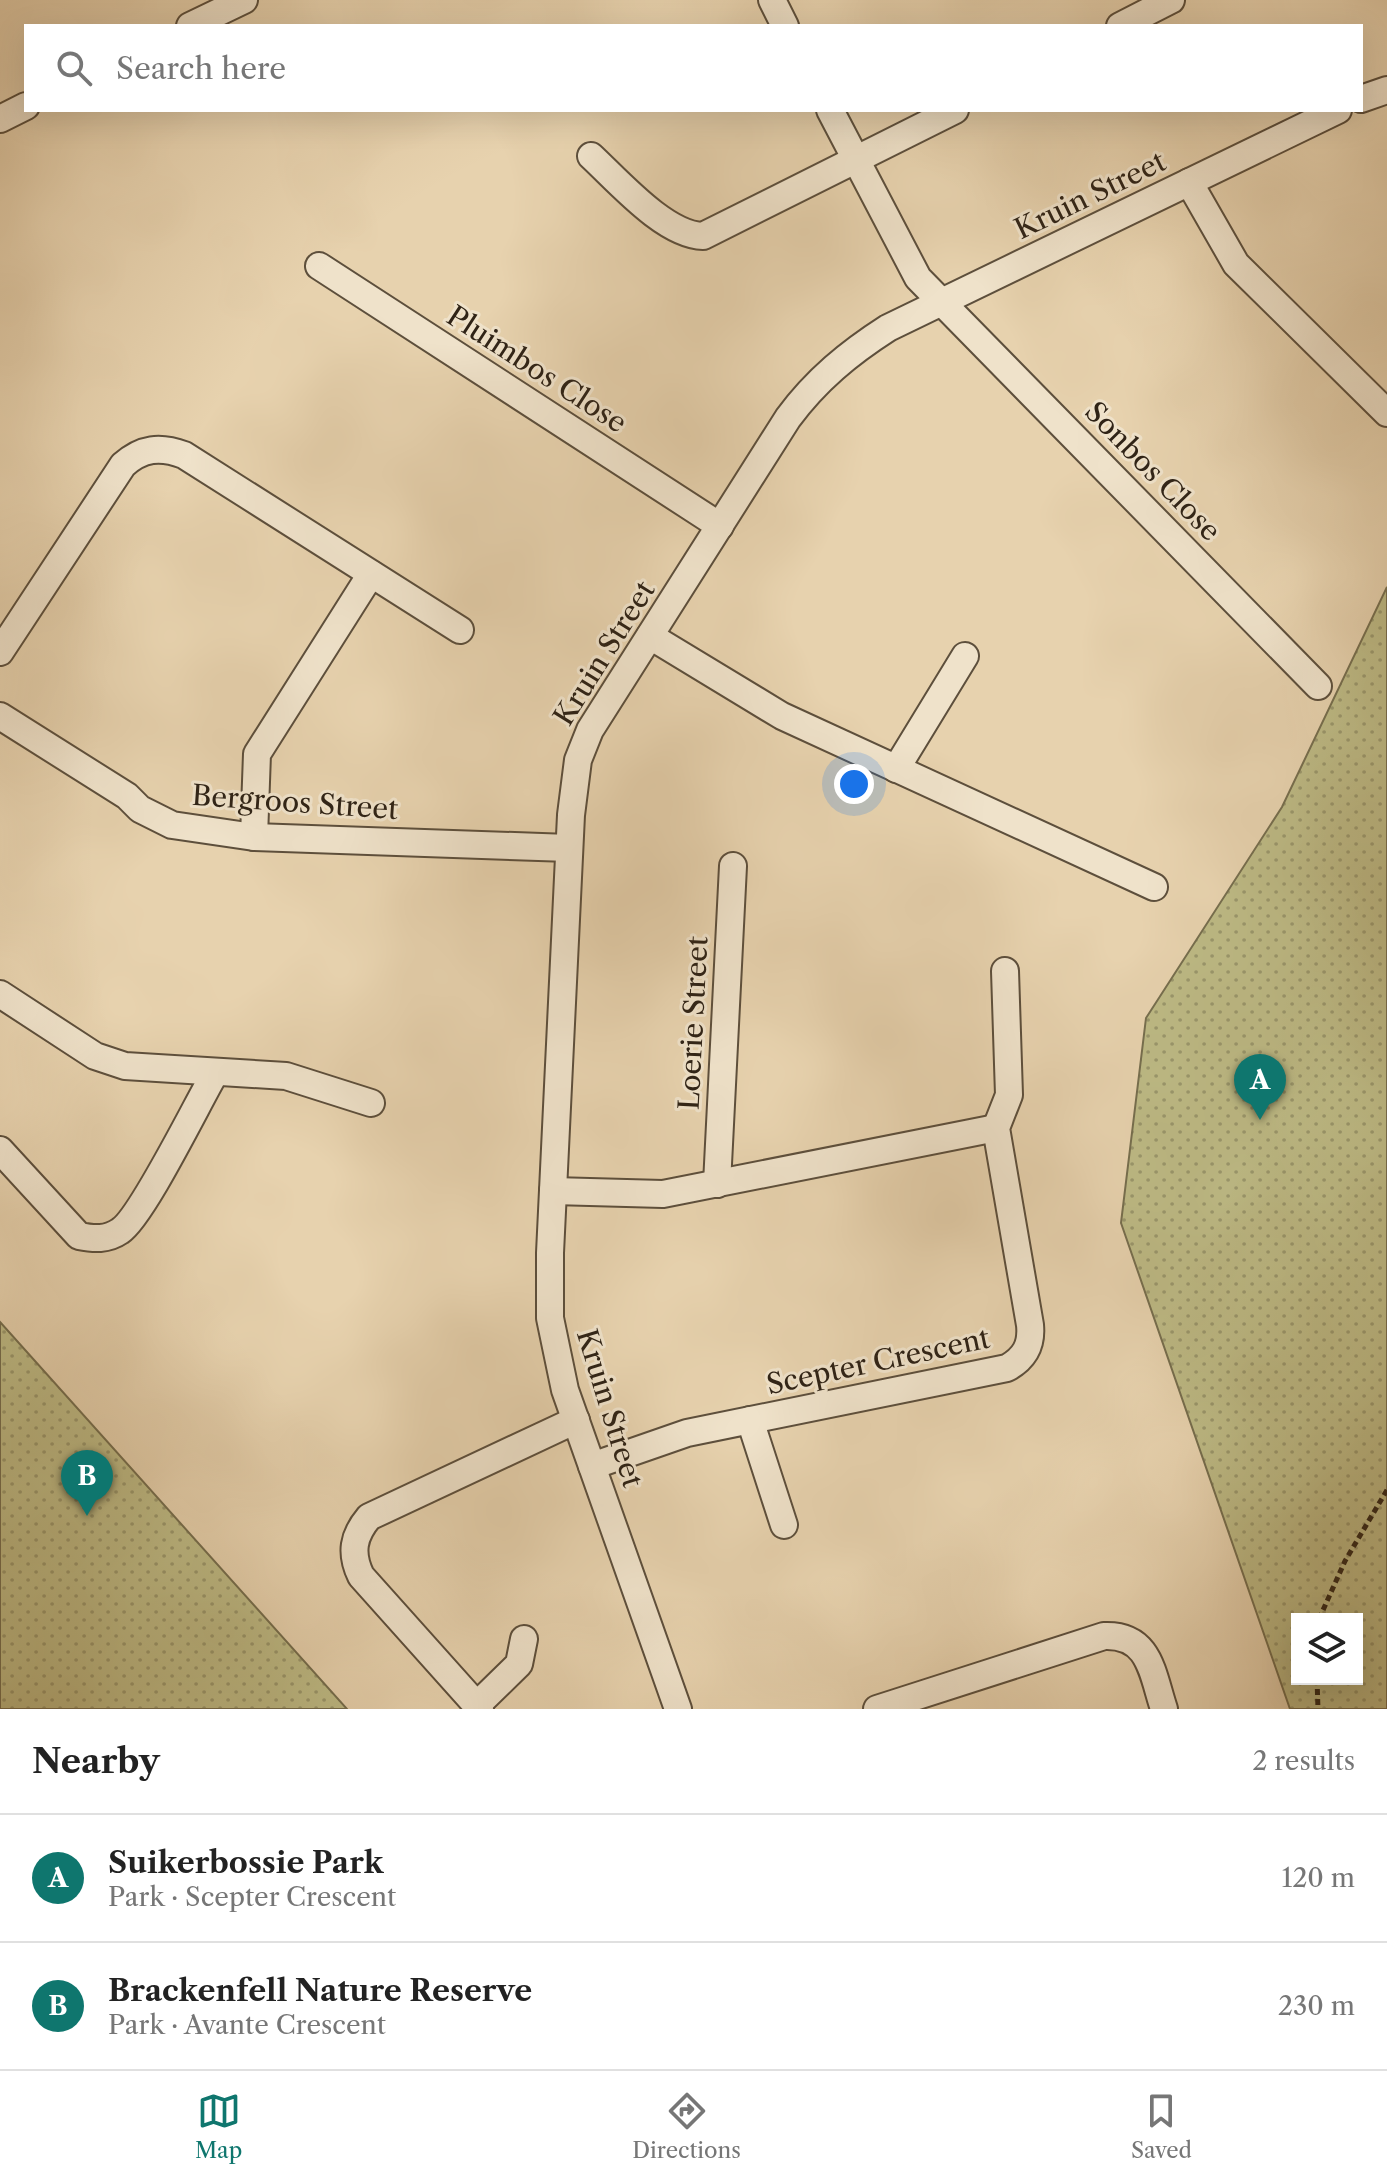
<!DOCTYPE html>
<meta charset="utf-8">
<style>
body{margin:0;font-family:"Libre Caslon Text",serif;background:#f6f6f6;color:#222}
.controls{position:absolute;right:24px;bottom:24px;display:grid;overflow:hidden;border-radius:0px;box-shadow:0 8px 32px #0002}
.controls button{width:72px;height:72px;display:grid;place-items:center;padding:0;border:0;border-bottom:2px solid #e0e0e0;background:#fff;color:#222;font:40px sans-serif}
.you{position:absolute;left:854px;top:784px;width:28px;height:28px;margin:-20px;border:6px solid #fff;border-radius:50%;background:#1a73e8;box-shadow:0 0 0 12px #1a73e833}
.badge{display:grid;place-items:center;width:52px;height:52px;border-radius:50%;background:#0f766e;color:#fff;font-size:26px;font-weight:700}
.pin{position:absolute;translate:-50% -66px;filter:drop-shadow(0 2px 4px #0008)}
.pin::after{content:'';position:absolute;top:42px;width:28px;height:24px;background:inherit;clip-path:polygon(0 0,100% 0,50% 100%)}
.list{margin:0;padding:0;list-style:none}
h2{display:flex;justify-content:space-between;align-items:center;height:104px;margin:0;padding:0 32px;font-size:34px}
h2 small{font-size:26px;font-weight:400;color:#767676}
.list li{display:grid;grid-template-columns:52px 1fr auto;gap:24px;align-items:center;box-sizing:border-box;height:128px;padding:0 32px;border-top:2px solid #e0e0e0}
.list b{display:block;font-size:30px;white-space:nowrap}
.list p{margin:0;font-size:26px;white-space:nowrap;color:#767676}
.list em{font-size:26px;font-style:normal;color:#767676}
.icon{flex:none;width:44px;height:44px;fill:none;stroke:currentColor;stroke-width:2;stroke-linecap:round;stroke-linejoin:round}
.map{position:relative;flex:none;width:1387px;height:1709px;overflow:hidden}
.search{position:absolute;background:#fff;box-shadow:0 8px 32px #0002;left:24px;right:24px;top:24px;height:88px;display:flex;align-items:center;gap:20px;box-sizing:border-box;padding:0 28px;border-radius:0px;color:#767676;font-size:30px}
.sheet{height:360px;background:#fff}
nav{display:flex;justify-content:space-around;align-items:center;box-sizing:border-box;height:112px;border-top:2px solid #e0e0e0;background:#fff;font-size:22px;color:#767676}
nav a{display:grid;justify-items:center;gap:4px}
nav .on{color:#0f766e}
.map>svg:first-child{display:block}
.grass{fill:url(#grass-dots);stroke:#766e4e;stroke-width:2;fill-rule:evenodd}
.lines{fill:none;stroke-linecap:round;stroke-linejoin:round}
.minor-casing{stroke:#5d4f3c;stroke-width:30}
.path{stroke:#2f2316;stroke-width:5;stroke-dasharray:6 4;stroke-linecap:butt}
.minor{stroke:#efe2ca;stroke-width:26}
.labels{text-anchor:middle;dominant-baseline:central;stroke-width:6;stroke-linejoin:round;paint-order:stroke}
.street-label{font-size:28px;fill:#2f2316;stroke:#efe2ca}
</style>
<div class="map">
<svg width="1387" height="1709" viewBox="0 0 1387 1709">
<defs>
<pattern id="grass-dots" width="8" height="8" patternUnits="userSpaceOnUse" patternTransform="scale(2)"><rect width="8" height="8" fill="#bdba85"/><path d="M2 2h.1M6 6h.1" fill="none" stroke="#9a976c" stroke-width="1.8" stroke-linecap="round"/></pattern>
</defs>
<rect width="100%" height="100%" fill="#e7d2ae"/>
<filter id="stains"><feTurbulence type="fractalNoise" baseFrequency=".0025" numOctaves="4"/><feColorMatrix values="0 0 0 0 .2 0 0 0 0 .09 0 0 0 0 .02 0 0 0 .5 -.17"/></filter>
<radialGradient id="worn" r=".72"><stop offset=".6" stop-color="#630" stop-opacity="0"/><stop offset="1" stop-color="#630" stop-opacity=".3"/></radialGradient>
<g class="grass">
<path d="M1387,587V1709H1290L1121,1223L1146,1018L1282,807ZM1357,1619V1679H1297V1619Z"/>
<path d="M0,1322L347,1709H0Z"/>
</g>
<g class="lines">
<defs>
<g id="minor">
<path d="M772,0L785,26"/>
<path d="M190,26L244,0"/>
<path d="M1120,26L1171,0"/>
<path d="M1361,99L1387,90"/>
<path d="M830,110L918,278L1318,686"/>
<path d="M0,119L26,106"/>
<path d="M591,156C619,182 665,235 703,236L955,110"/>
<path d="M1189,182L1236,264L1387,413"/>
<path d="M319,266L720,526"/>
<path d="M650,636L782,716L1154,887"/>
<path d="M0,652L123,465C142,448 160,446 184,455L460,630"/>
<path d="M0,716L127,796L140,809L172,825L254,837L569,848"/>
<path d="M896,769L965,656"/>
<path d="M254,837L257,754L371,574"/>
<path d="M0,994L95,1056L125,1066L286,1076L371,1103"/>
<path d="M0,1150L79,1236C94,1239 107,1240 120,1231C142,1217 198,1102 215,1073"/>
<path d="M717,1184L733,866"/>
<path d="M553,1191L663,1194L996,1128"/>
<path d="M750,1420L784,1525"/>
<path d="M592,1466L687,1433L1007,1368C1025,1358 1032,1345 1030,1325L996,1128L1009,1095L1005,971"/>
<path d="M477,1705L519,1664L524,1639"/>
<path d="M480,1709L361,1576C350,1553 353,1536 369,1517L576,1420"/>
<path d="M678,1709L565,1390L550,1318V1253L571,815L578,760L590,730L788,418C816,380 849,353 888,328L1338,110"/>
<path d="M877,1709L1104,1636C1150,1634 1152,1673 1164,1709"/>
</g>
</defs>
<use href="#minor" class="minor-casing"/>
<g class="path">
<path d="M1319,1619L1345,1561L1387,1490"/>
<path d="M1317,1679L1318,1709"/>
</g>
<use href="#minor" class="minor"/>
</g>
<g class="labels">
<g class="street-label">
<text transform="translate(1090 195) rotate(-26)">Kruin Street</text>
<text transform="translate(537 369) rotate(33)">Pluimbos Close</text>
<text transform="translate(1153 471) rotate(46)">Sonbos Close</text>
<text transform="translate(604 653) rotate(-58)">Kruin Street</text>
<text transform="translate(295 802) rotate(4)">Bergroos Street</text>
<text transform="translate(693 1023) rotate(-87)">Loerie Street</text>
<text transform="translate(878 1361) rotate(-12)">Scepter Crescent</text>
<text transform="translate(610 1408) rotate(73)">Kruin Street</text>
</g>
</g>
<rect width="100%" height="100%" filter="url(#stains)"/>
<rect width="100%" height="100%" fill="url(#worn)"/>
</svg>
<div class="controls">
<button><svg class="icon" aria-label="layers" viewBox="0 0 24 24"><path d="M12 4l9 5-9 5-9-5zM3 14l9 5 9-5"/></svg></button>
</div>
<div class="you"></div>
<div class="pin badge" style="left:1260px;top:1120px">A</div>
<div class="pin badge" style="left:87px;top:1516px">B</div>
<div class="search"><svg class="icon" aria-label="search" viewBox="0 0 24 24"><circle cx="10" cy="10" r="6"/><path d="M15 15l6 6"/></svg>Search here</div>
</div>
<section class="sheet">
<h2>Nearby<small>2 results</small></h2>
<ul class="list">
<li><span class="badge">A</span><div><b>Suikerbossie Park</b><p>Park · Scepter Crescent</p></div><em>120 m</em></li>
<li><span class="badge">B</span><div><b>Brackenfell Nature Reserve</b><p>Park · Avante Crescent</p></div><em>230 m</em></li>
</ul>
</section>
<nav>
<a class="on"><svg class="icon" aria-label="map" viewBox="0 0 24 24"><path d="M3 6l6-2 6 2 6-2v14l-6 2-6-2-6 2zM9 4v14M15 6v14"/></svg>Map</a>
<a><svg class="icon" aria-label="directions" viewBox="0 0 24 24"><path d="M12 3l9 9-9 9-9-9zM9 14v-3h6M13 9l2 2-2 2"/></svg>Directions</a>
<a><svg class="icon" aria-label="saved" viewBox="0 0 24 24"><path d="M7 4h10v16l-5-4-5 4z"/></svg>Saved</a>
</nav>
